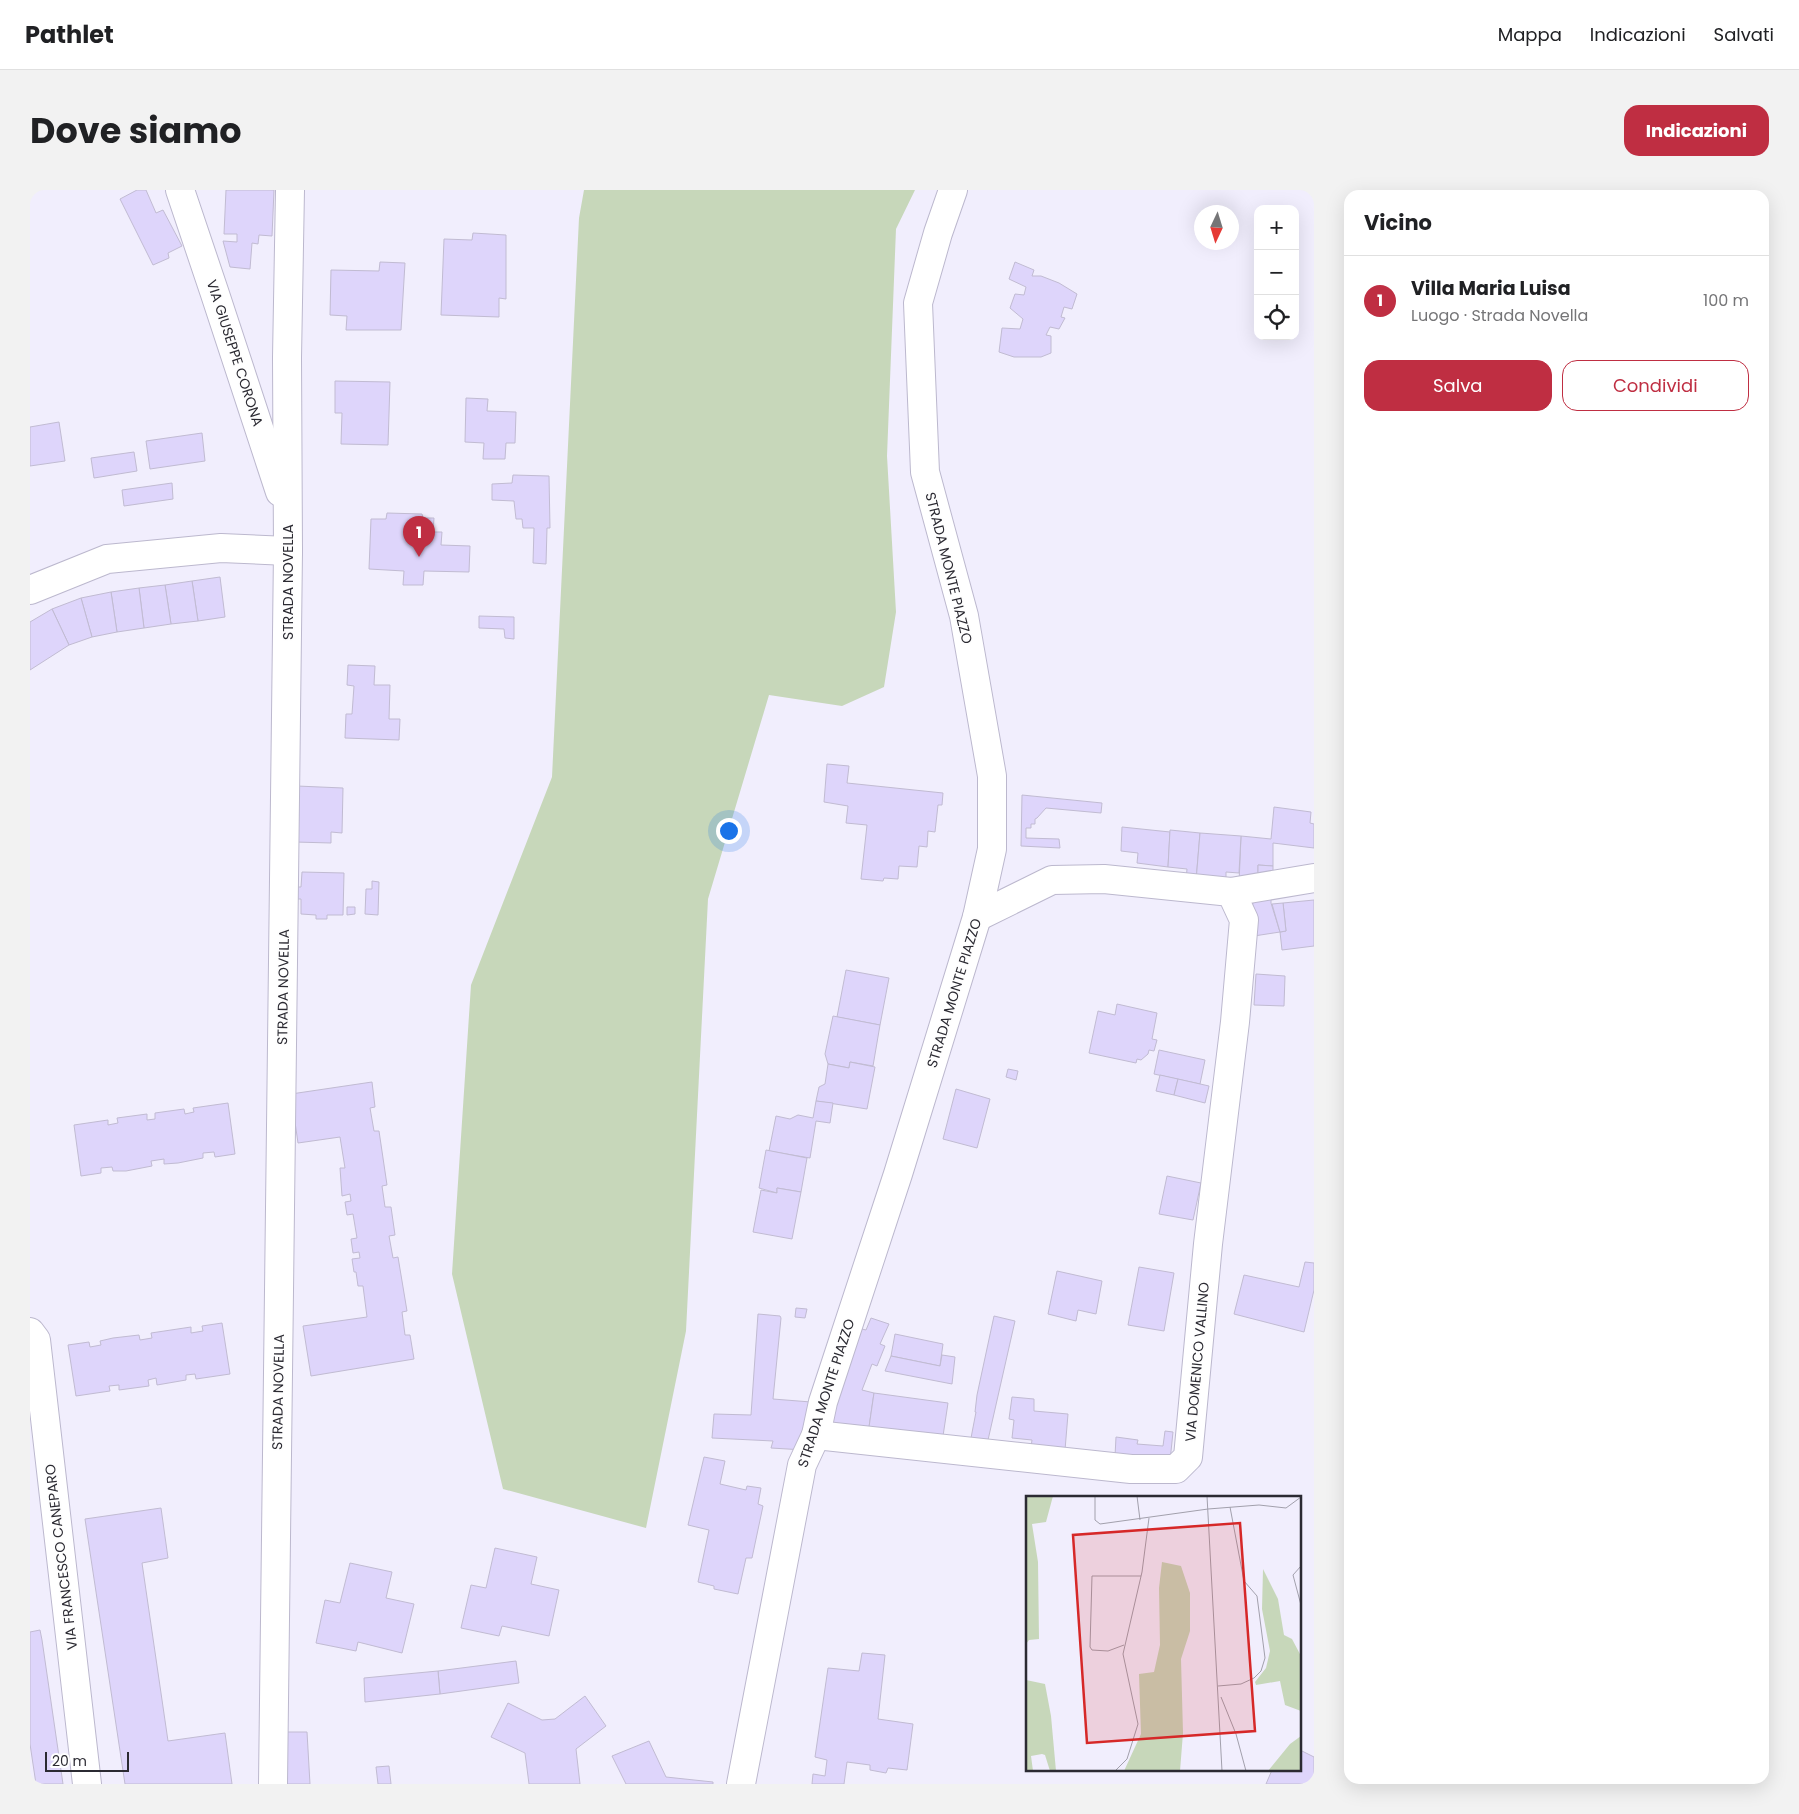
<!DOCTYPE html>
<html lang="it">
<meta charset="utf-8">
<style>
body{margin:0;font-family:Poppins,sans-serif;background:#f2f2f2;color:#202124}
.controls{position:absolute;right:15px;top:15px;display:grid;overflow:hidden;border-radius:10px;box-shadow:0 5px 20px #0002}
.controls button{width:45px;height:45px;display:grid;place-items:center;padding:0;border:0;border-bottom:1px solid #e0e0e0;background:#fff;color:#202124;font:25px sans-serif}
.compass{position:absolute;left:1164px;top:15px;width:45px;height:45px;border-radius:50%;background:#fff;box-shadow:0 5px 20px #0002;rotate:184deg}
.scale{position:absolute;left:15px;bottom:12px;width:84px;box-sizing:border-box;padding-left:5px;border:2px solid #2b2a32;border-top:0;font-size:14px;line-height:18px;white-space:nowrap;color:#2b2a32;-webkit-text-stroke:4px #fefefe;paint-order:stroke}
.you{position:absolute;left:698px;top:640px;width:18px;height:18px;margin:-12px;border:4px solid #fff;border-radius:50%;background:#1a73e8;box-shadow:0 0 0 8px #1a73e833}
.badge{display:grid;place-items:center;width:32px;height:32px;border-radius:50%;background:#bf2e42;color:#fff;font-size:16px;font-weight:700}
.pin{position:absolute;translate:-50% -41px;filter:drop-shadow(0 1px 2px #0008)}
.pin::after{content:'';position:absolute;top:26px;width:18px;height:15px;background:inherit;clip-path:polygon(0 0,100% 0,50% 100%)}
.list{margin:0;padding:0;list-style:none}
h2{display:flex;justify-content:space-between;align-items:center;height:65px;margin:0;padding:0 20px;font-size:21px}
h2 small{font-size:16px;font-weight:400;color:#757577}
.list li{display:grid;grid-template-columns:32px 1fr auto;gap:15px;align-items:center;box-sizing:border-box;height:90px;padding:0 20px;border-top:1px solid #e0e0e0}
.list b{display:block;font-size:19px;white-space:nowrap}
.list p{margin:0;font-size:16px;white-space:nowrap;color:#757577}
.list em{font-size:16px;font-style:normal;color:#757577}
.actions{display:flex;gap:10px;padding:15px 20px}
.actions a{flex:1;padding:11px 0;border:1px solid #bf2e42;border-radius:15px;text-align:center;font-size:18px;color:#bf2e42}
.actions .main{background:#bf2e42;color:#fff}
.icon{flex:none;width:28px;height:28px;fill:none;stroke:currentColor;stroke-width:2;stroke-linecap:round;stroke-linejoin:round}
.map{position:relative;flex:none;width:1284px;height:1594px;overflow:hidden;border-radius:15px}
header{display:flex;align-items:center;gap:30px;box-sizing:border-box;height:70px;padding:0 25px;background:#fff;border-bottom:1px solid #e0e0e0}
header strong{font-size:24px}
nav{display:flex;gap:28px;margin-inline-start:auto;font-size:18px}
.intro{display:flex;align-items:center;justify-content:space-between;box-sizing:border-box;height:120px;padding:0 30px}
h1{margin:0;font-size:35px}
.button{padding:12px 22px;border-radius:15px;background:#bf2e42;color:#fff;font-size:18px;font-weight:700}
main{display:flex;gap:30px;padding:0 30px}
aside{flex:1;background:#fff;border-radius:15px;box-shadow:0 5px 20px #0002}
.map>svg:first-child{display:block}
.green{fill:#c7d7ba}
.building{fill:#ded5fb;stroke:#c1bbd2}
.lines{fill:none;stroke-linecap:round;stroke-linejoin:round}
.street-casing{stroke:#bcb8ce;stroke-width:30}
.street{stroke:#fff;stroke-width:28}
.labels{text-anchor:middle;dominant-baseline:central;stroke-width:4;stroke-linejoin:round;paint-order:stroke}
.street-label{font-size:14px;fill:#2b2a32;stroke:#fefefe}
.inset-road{fill:none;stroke:#a2a0ac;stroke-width:1}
.view{fill:#d62828;fill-opacity:0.15;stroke:#d62828;stroke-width:2.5}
.inset-edge{fill:none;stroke:#2b2a32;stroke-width:2.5}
</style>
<header>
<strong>Pathlet</strong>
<nav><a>Mappa</a><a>Indicazioni</a><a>Salvati</a></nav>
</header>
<div class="intro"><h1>Dove siamo</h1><a class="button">Indicazioni</a></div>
<main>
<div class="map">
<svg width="1284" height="1594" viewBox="0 0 1284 1594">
<rect width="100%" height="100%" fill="#f1eefd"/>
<path class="green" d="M554,0H885L866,39L857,266L866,422L854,497L812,516L739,505L678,709L656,1141L616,1338L473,1299L422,1084L441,795L522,587L549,28Z"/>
<g class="building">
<path d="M107,0H116L126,23L133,20L152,56L138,63L139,68L123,75L90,9Z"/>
<path d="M196,0H244L242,46L229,45L228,54L222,53L220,79L200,77L193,51L207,52V44H194Z"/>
<path d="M443,43L476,45V109L469,108V127L411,125L414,49L442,50Z"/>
<path d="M350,72L375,73L371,140H316L317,126L300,125L301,80L349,81Z"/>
<path d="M985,72L1004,80L1002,86H1011L1029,93L1047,104L1042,119L1034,117L1031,127L1035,128L1029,139L1020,137L1016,145L1021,146V163L1011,167H984L969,162L972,138L990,139L993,129L980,118L985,104L994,105L996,97L979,89Z"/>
<path d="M305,191L360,192L358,255L311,254L312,223H305Z"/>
<path d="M436,208L458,209L457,221L486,222L485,253H476L475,269H453L454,253L435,252Z"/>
<path d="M29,232L35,271L0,276V237Z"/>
<path d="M172,243L175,271L120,279L116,251Z"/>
<path d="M104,262L107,281L64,288L61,268Z"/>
<path d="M483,285L519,286L520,338H517L516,374L503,373L504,338H493L492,329H486L484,311L462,310V294L482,293Z"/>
<path d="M142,293L143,309L94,316L92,300Z"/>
<path d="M357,323L392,324L393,328H404L403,342H412L411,355L440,356L439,382L394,381L393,395H373L374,381L339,379L341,329H356Z"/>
<path d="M190,387L195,427L168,431L162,391Z"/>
<path d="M162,391L168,431L141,434L135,395Z"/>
<path d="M135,395L141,434L114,438L109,398Z"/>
<path d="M109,398L114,438L87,442L81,402Z"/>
<path d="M81,402L87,442L62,447L51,408Z"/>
<path d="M51,408L62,447L39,455L22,419Z"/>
<path d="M22,419L39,455L0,480V432Z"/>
<path d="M449,426L484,427V449L475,448L474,439L449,438Z"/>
<path d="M318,475L345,476L344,495H360L359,529H370L369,550L315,548L316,524H322L324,496L317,495Z"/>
<path d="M797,574L819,576L817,593L913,603L912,615H908L905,642L898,641L897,657L889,656L887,677L869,676L868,689L854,688L853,691L831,689L837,635L816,633L818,616L794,612Z"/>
<path d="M267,596L313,598L312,643L301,642V653L265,652Z"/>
<path d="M992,605L1072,613L1071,623L1016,618L1007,628L1005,629V634H1001V638H996V648L1029,649L1030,658L991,656Z"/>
<path d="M1244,617L1281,622L1280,633L1284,634V658L1243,653V676L1228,675V690L1209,693L1211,646L1241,649Z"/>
<path d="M1092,637L1140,642L1138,677L1107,673L1108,663L1091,661Z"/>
<path d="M1140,640L1170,643L1166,691L1156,690L1157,679L1138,677Z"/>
<path d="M1170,643L1211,646L1209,683L1196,682V692L1166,691Z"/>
<path d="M1228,675L1243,676V691L1228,690Z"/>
<path d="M272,682L314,683L313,725H297V729H286V725L271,724V709H263L264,697H271Z"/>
<path d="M342,691L349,692L348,725L335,724L336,699H342Z"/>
<path d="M1241,704V713L1250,742L1224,746L1222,717L1225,705Z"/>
<path d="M1284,710V756L1252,760L1250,742L1256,741L1253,713Z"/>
<path d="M1253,713L1256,741L1250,742L1242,714Z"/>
<path d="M317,717H325V724L317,725Z"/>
<path d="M816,780L859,788L850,835L807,827Z"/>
<path d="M1226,784L1255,786L1254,816L1224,815Z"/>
<path d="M1087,814L1127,823L1122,849L1127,850L1124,861L1119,860L1118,864L1111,870L1107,869L1106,873L1059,863L1068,821L1085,825Z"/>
<path d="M803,826L850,835L843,876L820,872L819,878L798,874L795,864Z"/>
<path d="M1129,860L1175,870L1170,894L1124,884Z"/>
<path d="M820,872L845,877L837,919L786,911L789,897L795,894L798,874L819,878Z"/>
<path d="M978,879L988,881L986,890L976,887Z"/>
<path d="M1130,885L1148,889L1144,905L1126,901Z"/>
<path d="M1148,889L1179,896L1175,913L1144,905Z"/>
<path d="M342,892L345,917L340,918L344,941H349L357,995L352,996L355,1017H361L365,1045L359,1046L363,1068L368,1067L377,1121L372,1122L375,1145H380L384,1169L281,1186L273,1136L337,1127L333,1096H328L326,1082H324L322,1069L330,1068L329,1062L323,1063L321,1049L327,1048L323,1024L317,1025L315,1012L321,1011L320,1004L312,1006L310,978H315L310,947L268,953L261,904Z"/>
<path d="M926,899L960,909L947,958L913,949Z"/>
<path d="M786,911L803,913L800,933L786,931L780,968L739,961L746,926L760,929L768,925L783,928Z"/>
<path d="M198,913L205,964L185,967L184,962L173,963V968L148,973L134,974V969L121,971L122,976L96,981H83L82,977L71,978V983L51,986L44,935L78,930V935L88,933L87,928L117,924V930L125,929V923L154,919L155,924L164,922L163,918Z"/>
<path d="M736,960L777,968L771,1002L747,998V1003L729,998Z"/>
<path d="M1137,986L1171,993L1163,1030L1129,1024Z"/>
<path d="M747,998L771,1002L762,1049L723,1042L731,1000L747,1003Z"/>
<path d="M1275,1072L1284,1073V1100L1274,1142L1204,1124L1214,1085L1269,1097Z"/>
<path d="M1109,1077L1144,1083L1134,1141L1098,1135Z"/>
<path d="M1027,1081L1072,1091L1066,1124L1048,1120L1046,1131L1018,1124Z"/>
<path d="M766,1118L777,1119L775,1128L765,1127Z"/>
<path d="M728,1124L750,1126L751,1128L743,1209L781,1212L774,1260L741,1258L743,1251L682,1248L684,1224L721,1225Z"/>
<path d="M964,1126L985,1131L958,1250L941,1248L946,1222H945L947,1205Z"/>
<path d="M841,1128L859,1134L850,1154L855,1156L847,1176L842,1174L832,1200L844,1203L839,1237L797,1232L820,1167L832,1139L836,1140Z"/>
<path d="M192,1133L200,1184L166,1189L165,1184L156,1185V1190L127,1195L126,1188L118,1190L119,1196L89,1200V1195L79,1196L80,1201L46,1206L38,1155L59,1152L60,1157L71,1155L70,1151L83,1148L109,1145L110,1150L122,1148L121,1143L161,1137V1143L173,1141L172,1136Z"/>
<path d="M865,1144L913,1154L910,1176L861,1166Z"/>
<path d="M912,1165L925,1167L922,1194L855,1181L861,1166L910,1176Z"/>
<path d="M844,1203L918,1213L913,1246L839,1237Z"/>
<path d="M982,1207L1004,1209V1221L1038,1224L1035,1260L1001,1257L1002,1250L982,1248L984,1230L979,1229Z"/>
<path d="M1135,1241L1143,1242L1140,1271L1085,1266L1086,1247L1108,1250L1107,1254L1133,1256Z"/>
<path d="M674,1267L695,1271L690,1294L716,1300L717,1296L731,1298L728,1314L733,1316L722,1368H716L708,1404L684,1399V1396L668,1392L679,1340L658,1335Z"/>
<path d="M131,1318L138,1368L112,1373L138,1551L195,1543L202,1594H95L55,1329Z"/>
<path d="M465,1358L507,1367L501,1394L529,1400L519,1446L472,1436L469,1446L431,1438L441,1395L456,1398Z"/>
<path d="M320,1373L362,1382L356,1408L384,1414L372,1463L328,1452L326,1461L286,1453L295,1410L310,1413Z"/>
<path d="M996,1429H998V1455Z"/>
<path d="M10,1440L12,1450L33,1594H6L0,1554V1442Z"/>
<path d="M832,1463L855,1465L848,1529L883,1534L877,1580L858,1578L856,1583L840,1580V1575L817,1572L814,1594H782L783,1584L795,1586L797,1570L785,1567L798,1478L829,1481Z"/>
<path d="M486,1471L489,1493L410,1504L408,1481Z"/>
<path d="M408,1481L410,1504L335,1512L334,1488Z"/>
<path d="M555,1506L576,1536L546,1559L550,1594H499L495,1563L461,1547L478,1513L512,1530L525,1529Z"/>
<path d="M253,1542H277L280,1594H256Z"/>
<path d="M619,1551L636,1587L683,1592V1594H596L582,1566Z"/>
<path d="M1270,1560L1284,1567V1594H1236L1242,1580H1270Z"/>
<path d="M359,1576L361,1594H348L346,1577Z"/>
</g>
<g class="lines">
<defs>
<g id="street">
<path d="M150,0L184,101L250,302"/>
<path d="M0,400L77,369L191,358L258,361"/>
<path d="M1201,702L1284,688"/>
<path d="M0,1142L6,1150L57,1594"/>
<path d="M786,1245L1101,1279H1146L1158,1267L1178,1054L1205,832L1214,730L1201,702L1074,689L1022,690L947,727"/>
<path d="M243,1594L258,361L257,168L260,0"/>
<path d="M711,1594L772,1275L786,1245L793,1212L868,984L947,727L962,659V586L934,426L895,282L888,113L908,43L923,0"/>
</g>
</defs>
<use href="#street" class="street-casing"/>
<use href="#street" class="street"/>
</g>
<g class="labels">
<g class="street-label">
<text transform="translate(205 163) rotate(72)">VIA GIUSEPPE CORONA</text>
<text transform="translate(919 378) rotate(76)">STRADA MONTE PIAZZO</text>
<text transform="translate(258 392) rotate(-90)">STRADA NOVELLA</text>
<text transform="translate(253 797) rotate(-89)">STRADA NOVELLA</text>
<text transform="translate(924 803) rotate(-73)">STRADA MONTE PIAZZO</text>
<text transform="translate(1167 1172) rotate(-85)">VIA DOMENICO VALLINO</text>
<text transform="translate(248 1202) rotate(-89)">STRADA NOVELLA</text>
<text transform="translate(796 1203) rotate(-72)">STRADA MONTE PIAZZO</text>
<text transform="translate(31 1367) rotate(-97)">VIA FRANCESCO CANEPARO</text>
</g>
</g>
<g transform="translate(996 1306)">
<rect width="275" height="275" fill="#f1eefd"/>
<path d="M0,0H27L20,26L6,28L12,66L13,143L3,144L0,148ZM136,66L155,70L164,97V135L155,163L157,237L154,275H98L115,238L113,178L128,176L134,149L133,92ZM237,73L252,103L258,139L266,143L275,160V215L259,209L254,185L230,189L229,186L240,172L244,155L236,113ZM0,184L19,188L25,220L30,275H24L19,259L16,258L5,260L7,275H0ZM275,240V275H242L264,248Z" fill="#c7d7ba"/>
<path class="inset-road" d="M69,0V24L74,28L182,13L233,9L260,12L275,1M111,0L114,24M181,0L196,275M275,70L267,79L275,109M98,149L82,155L66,154L64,151L66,80H115M192,190L215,188L228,182L235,175L239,162L231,100L218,85L204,11M195,201L210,238L220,275M89,275L101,263L112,228L97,158L116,76L123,22"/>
<path class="view" d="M214,27L229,235L61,247L47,39Z"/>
<rect width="275" height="275" class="inset-edge"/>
</g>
</svg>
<div class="controls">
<button>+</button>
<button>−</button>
<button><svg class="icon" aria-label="locate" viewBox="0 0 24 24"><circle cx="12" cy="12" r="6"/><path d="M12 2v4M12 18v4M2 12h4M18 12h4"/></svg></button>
</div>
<svg class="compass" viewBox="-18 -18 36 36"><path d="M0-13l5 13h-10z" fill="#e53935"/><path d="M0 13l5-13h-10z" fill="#757577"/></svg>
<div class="scale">20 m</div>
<div class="you"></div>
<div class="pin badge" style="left:389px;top:367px">1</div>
</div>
<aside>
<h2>Vicino<small></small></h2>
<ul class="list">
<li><span class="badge">1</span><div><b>Villa Maria Luisa</b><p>Luogo · Strada Novella</p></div><em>100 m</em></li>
</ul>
<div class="actions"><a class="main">Salva</a><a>Condividi</a></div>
</aside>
</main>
